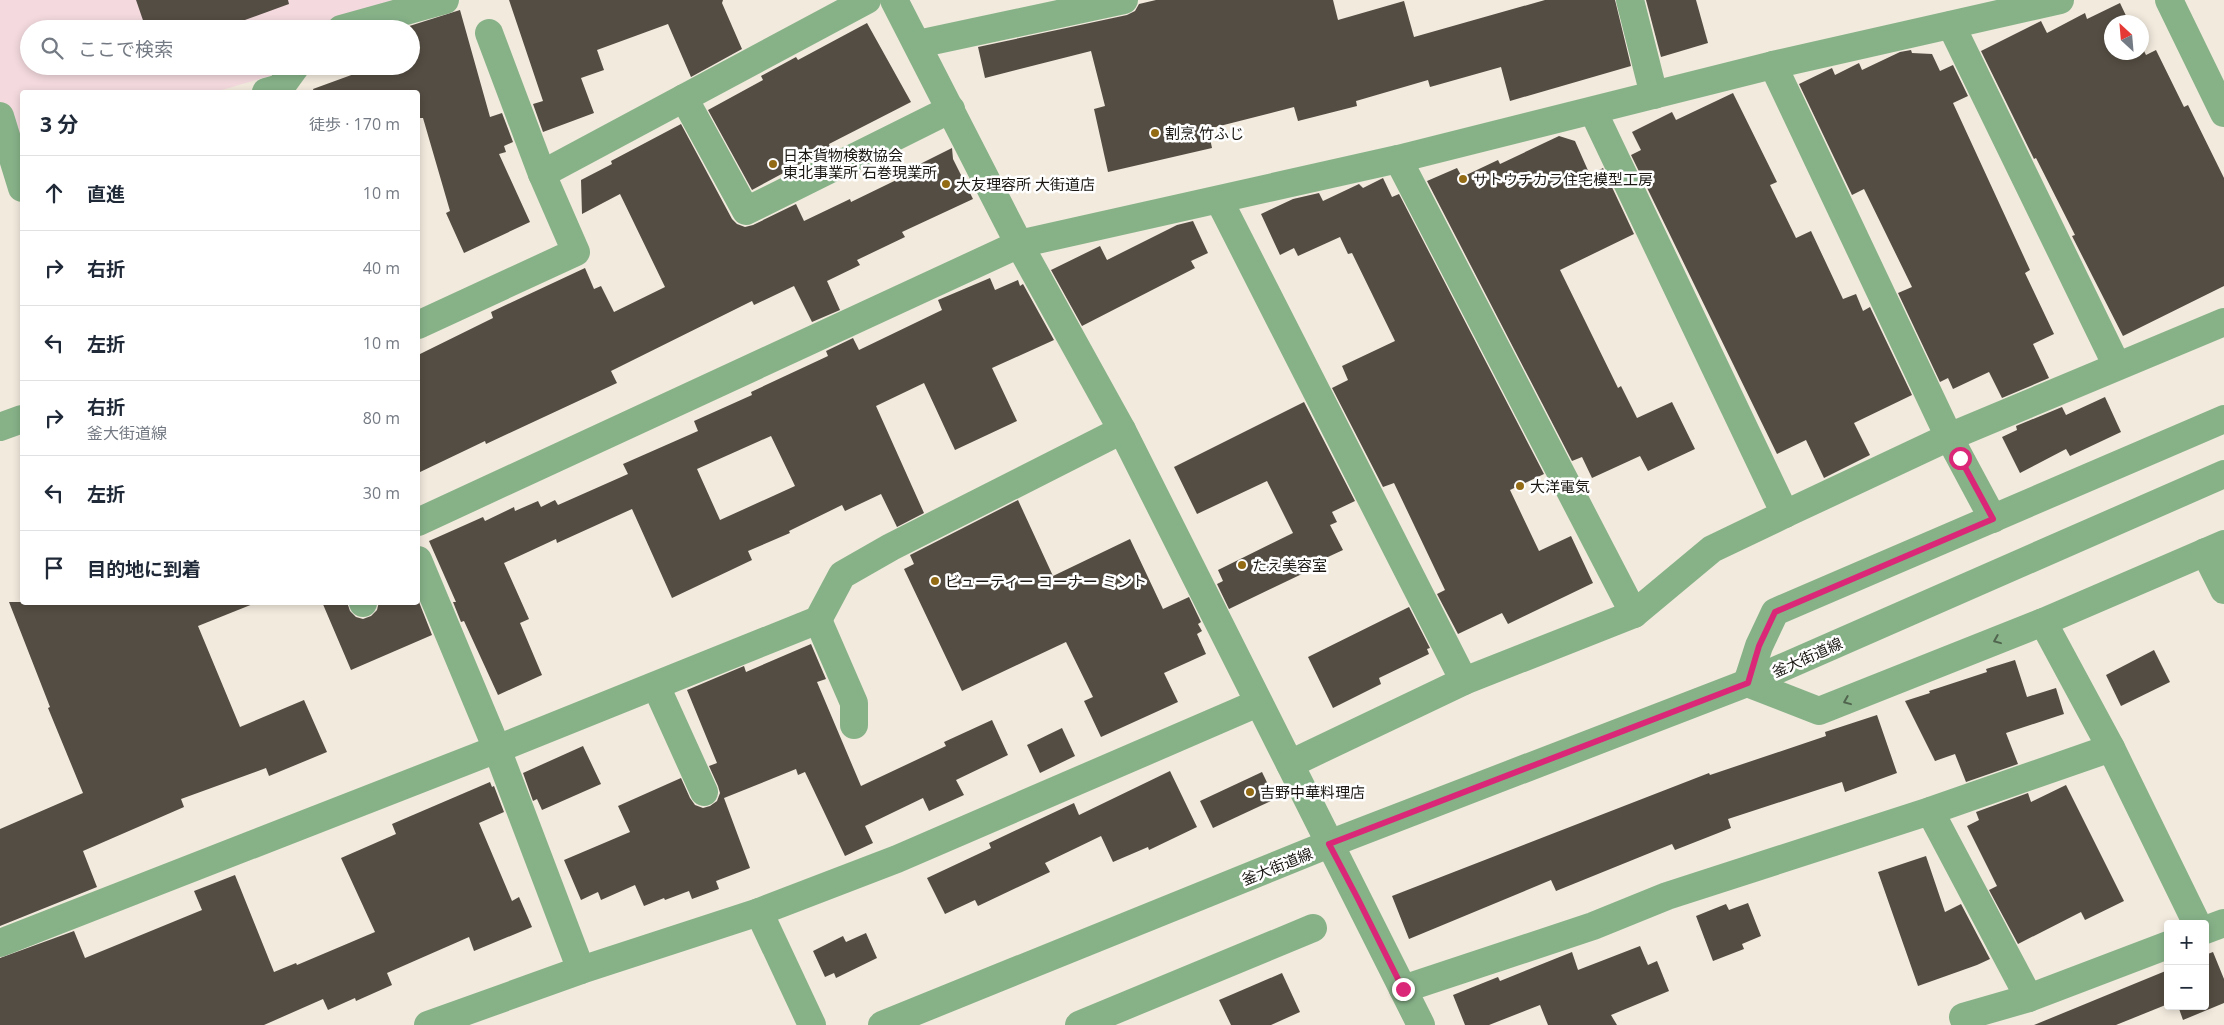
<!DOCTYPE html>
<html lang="ja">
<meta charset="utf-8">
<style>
body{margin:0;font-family:"Open Sans","Noto Sans JP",sans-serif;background:#f2f2f3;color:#1f2937}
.controls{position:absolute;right:15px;bottom:15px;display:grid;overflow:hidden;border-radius:5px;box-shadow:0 2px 8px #0003}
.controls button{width:45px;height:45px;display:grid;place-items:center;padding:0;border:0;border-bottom:1px solid #e0e1e3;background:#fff;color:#1f2937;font:25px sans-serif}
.compass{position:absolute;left:2104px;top:15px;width:45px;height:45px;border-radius:50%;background:#fff;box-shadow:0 2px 8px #0003;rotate:334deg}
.stop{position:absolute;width:15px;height:15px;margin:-11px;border:4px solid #db2777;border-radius:50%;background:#fff}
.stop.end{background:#db2777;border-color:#fff;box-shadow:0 1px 5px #0008}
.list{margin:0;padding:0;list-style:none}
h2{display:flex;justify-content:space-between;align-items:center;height:65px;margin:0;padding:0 20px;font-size:21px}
h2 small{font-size:16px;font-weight:400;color:#747a83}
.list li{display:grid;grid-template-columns:32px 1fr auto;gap:15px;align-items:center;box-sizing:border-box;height:75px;padding:0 20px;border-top:1px solid #e0e1e3}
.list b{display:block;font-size:19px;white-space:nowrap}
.list p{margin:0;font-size:16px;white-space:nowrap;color:#747a83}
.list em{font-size:16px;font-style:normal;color:#747a83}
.icon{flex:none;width:28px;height:28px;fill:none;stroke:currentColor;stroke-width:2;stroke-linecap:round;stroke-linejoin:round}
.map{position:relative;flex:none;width:2224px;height:1025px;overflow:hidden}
.search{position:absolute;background:#fff;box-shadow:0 2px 8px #0003;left:20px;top:20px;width:400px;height:55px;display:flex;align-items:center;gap:12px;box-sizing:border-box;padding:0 18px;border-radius:28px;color:#747a83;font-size:19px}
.panel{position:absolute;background:#fff;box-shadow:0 2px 8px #0003;left:20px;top:90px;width:400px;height:515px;border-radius:5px}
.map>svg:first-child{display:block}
.education{fill:#f4dadf}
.building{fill:#544d43;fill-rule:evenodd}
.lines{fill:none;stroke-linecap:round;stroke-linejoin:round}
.minor{stroke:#87b288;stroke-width:28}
.oneway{stroke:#51654e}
.route{stroke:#db2777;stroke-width:6}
.poi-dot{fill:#936b14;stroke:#fff;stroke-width:2}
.labels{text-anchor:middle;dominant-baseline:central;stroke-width:5;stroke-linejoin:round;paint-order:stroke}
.poi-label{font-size:15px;fill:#1b1814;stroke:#fff;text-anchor:start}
.street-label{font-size:15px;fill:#1b1814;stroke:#fff}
</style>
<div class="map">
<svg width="2224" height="1025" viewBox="0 0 2224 1025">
<rect width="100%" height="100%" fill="#f2eadd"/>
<path class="education" d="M0,0H418L318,29H29V66H280L273,75L215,92H22V149L0,156Z"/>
<g class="building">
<path d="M136,0H288L289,4L220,29H146Z"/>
<path d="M509,0H723L722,3L742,49L691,77L668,24L597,50L604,70L581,78L594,113L543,132L533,104L543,101Z"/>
<path d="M1156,0H1333L1338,20L1404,1L1414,37L1545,0H1615L1631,66L1510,101L1501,67L1430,87L1428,80L1356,101L1357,106L1298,121L1294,107L1208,129L1212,148L1108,172L1094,109L1105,106L1091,51L985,78L978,47L1127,15L1135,11L1139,4Z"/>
<path d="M1646,0H1696L1708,43L1661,57Z"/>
<path d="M2120,3L2129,22H2112V52H2142V47L2146,55L2156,50L2184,107L2188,105L2224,178V286L2123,336L2072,236L2075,235L2036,158L2034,159L1981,51L2041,21L2047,33L2085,13L2087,19Z"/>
<path d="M460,10L490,117L502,113L513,142L504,146L506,152L499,154L530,222L464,253L446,213L450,211L423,118H420L418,92H314L313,89L376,66H411V29H400Z"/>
<path d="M867,23L911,102L829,144L830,148L752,190L708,110L763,80L761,76L796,57L798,60Z"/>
<path d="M1911,50L1912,53L1932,54L1940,71L1953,65L1968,96L1953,103L2030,270L2025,273L2054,334L2033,344L2049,378L2002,398L1989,372L1953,389L1948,378L1940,382L1898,293L1912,287L1864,189L1852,195L1799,84L1832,68L1835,75L1859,63L1862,70L1900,52Z"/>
<path d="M1733,93L1777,182L1770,185L1796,238L1811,231L1843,299L1856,294L1863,311L1870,307L1912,395L1854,423L1870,455L1824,478L1806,440L1777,454L1631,155L1641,150L1632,132L1672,112L1676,120Z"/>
<path d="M681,124L732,219L737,224L745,227L753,225L796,204L804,221L850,199L851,202L919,169L918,165L952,148L953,159L973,199L902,232L905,237L857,260L860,265L827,281L840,310L812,322L794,286L754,305L752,301L611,371L617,383L486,444L485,441L418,473V355L493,318L491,312L585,268L594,289L601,286L614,312L665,287L620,194L582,214L581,180L612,164L611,161Z"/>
<path d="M1559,136L1575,141L1590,175L1603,168L1634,234L1560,270L1618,388L1621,386L1637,418L1672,402L1695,449L1648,471L1640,456L1592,478L1582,457L1572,461L1427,181L1457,168L1462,177L1498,160L1500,164Z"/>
<path d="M1383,178L1392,197L1399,194L1544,474L1510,490L1539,551L1571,536L1593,583L1508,624L1502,613L1458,634L1437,594L1445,590L1394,483L1383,487L1332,388L1348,380L1342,366L1395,341L1352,253L1348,254L1340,237L1298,256L1294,248L1280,255L1261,214L1293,199L1319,193L1323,201L1359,184L1363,188Z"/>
<path d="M1193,221L1208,253L1191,261L1195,268L1082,326L1051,270L1100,246L1107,260L1177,225Z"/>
<path d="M990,278L995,290L1018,280L1020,286L1023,284L1054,340L992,368L1017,421L955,450L924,383L876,406L924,513L897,527L881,494L845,511L842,505L789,531L790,533L748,551L752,560L672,598L632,509L557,543L556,539L504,563L529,619L520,623L542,675L498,695L464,621L461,622L453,602H456L429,541L483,517L485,521L514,507L515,511L538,501L541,507L555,500L558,505L628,474L623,464L698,431L694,421L752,395L751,392L828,356L826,351L853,338L859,350L942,310L938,300ZM771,436L795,486L720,520L697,469Z"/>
<path d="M2105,397L2121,432L2070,456L2066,449L2020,473L2002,437L2017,430L2016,426L2062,407L2066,415Z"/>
<path d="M1304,402L1355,501L1332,512L1337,522L1330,525L1343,550L1302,569L1304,573L1229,609L1217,584L1223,581L1218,570L1293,533L1267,481L1197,514L1174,467Z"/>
<path d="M1018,500L1053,576L1130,539L1163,609L1189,597L1201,622L1198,624L1202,631L1197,634L1206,654L1164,673L1178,702L1101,737L1084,701L1093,697L1066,642L962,691L904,569L914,564L910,555Z"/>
<path d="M9,602H252L253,604L198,626L240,727L304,700L327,752L269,776L266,768L181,799L184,807L83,851L97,887L0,926V829L83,793L48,708L50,707Z"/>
<path d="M322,602H347L350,611L356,617L363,619L371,616L377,610L379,602H419L432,635L351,670Z"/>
<path d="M1409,607L1430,648L1427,649L1429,654L1379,678L1381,684L1333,708L1308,657Z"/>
<path d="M811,644L826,679L817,682L861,786L946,746L944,742L992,720L1008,755L956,780L964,795L929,811L923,798L865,826L873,843L845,856L805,772L798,775L796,769L724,798L750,868L716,881L719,889L692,899L689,891L665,900L664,898L644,906L635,885L601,900L598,892L581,900L564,860L630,832L618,806L681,778L690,798L695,805L703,808L710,806L717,801L720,793L718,786L709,766L717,763L687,690L744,666L746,672Z"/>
<path d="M2154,650L2170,682L2121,706L2106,675Z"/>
<path d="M2015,660L2027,697L2056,688L2064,714L2006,733L2018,764L1966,782L1955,754L1935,761L1905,701L1930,693L1929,691L1987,672L1986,669Z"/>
<path d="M1877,715L1897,773L1845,792L1842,782L1728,819L1731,828L1675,850L1672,844L1556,891L1551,880L1409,939L1392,896L1709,773L1710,775L1826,736L1825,732Z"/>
<path d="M1062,728L1075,756L1040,773L1027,745Z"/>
<path d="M583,746L601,784L542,810L537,799L533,801L523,773Z"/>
<path d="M1170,771L1197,827L1149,850L1148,847L1113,862L1101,836L1045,863L1050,872L978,906L975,900L945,914L927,878L991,848L989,843L1074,803L1079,815Z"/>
<path d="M1262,772L1275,799L1213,828L1200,801Z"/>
<path d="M490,782L492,787L494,786L504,812L479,823L512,901L519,897L532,927L474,951L469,937L387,973L392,985L356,1001L355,998L328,1010L323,999L264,1025H0V958L74,931L85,958L202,910L194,891L235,875L274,972L296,963L297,965L375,932L341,858L396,834L392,824Z"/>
<path d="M2066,785L2124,901L2085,920L2081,912L2018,944L1989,890L1997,886L1967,826L1979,820L1976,812L2028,793L2031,802Z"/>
<path d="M1926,856L1945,912L1961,904L1990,959L1977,965L1918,986L1878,872Z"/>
<path d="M1748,903L1761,936L1742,944L1744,949L1713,961L1696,916L1726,904L1729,910Z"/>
<path d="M866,933L877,958L836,978L834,973L825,977L813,951L843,936L846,942Z"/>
<path d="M1640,946L1648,965L1657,961L1669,991L1611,1015L1617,1025H1548L1540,1005L1489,1025H1465L1453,995L1498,977L1500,981L1572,952L1578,970Z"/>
<path d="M2213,952L2224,979V1003L2183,1020L2178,1006H2205V955Z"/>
<path d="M2168,970V1004L2116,1025H2034Z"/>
<path d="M1282,973L1300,1012L1271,1025H1231L1219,1000Z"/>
</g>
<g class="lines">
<g class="minor">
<path d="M894,0L1019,244L1122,430L1421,1025"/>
<path d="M1630,0L1654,95"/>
<path d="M2169,0L2224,113"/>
<path d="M1951,25L2117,366"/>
<path d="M341,29L445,0"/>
<path d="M489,33L542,174"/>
<path d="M918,44L1124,0"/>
<path d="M1773,65L1949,437L1993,519"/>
<path d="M266,92L280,88L296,66"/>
<path d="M684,98L746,211L951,109"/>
<path d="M1593,111L1785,514"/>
<path d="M0,116L22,188"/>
<path d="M1398,159L1634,614"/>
<path d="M1219,200L1464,681"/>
<path d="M418,325L576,252L542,174L867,0"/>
<path d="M2224,419L1775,612L1759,646L1747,683L1819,711L2043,622L2224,544"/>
<path d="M0,427L22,419"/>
<path d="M418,522L1019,244L1398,159L1773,65L2060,0"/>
<path d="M2205,552L2224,590"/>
<path d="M418,560L497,749L581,970L428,1025"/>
<path d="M363,602V603"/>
<path d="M818,620L854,703V725"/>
<path d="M2043,622L2111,748L2197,924"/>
<path d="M656,686L704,792"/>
<path d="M1290,764L1464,681L1634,614L1712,549L1785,514L1949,437L2224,322"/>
<path d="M1930,811L2029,998"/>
<path d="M759,912L812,1025"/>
<path d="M2205,930L2224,923"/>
<path d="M0,943L497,749L818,620L842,575L891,547L1122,430"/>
<path d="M581,970L759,912L897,859L1258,703"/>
<path d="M1403,989L1593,926L1667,896L1930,811L2111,748"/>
<path d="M882,1025L1329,844L1747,683L2224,474"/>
<path d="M1079,1025L1313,928"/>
<path d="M1966,1025L1963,1017L2029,998L2168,945"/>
</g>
</g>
<defs><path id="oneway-chevron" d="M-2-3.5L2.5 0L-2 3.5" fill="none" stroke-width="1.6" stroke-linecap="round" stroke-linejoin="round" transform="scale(1.25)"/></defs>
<g class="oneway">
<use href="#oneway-chevron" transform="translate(1997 640) rotate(158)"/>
<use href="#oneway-chevron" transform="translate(1847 701) rotate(158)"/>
</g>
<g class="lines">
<path class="route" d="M1403,989L1358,899L1329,844L1748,683L1759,646L1775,612L1993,519L1960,458"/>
</g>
<g class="poi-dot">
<circle cx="1155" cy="133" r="5"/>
<circle cx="773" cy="164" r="5"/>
<circle cx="1463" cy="179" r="5"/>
<circle cx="946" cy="184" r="5"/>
<circle cx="1520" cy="486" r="5"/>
<circle cx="1242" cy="565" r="5"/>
<circle cx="935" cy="581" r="5"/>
<circle cx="1250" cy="792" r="5"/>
</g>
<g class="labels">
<g class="poi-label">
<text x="1165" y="133">割烹 竹ふじ</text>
<text x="783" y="155">日本貨物検数協会<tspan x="783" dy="17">東北事業所 石巻現業所</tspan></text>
<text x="1473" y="179">サトウチカラ住宅模型工房</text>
<text x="956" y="184">大友理容所 大街道店</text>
<text x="1530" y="486">大洋電気</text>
<text x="1252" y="565">たえ美容室</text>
<text x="945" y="581">ビューティー コーナー ミント</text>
<text x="1260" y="792">吉野中華料理店</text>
</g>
<g class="street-label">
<text transform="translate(1807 657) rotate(-24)">釜大街道線</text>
<text transform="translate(1277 866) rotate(-22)">釜大街道線</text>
</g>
</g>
</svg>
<div class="controls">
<button>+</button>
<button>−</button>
</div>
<svg class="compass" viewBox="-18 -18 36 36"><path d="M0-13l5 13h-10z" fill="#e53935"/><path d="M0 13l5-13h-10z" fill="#747a83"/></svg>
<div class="stop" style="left:1960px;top:458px"></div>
<div class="stop end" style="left:1403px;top:989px"></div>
<div class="search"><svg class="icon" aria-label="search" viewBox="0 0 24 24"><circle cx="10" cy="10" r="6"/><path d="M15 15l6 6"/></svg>ここで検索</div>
<section class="panel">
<h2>3 分<small>徒歩 · 170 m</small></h2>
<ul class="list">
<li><svg class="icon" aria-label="ahead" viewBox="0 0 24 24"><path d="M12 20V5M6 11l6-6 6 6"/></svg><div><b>直進</b></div><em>10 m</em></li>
<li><svg class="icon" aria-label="right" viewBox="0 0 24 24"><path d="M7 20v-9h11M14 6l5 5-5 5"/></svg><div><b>右折</b></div><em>40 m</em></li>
<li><svg class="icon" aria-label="left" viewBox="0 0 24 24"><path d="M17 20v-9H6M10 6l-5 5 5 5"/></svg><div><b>左折</b></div><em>10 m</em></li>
<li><svg class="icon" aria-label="right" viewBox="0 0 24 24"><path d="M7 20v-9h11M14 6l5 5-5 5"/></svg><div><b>右折</b><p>釜大街道線</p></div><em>80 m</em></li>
<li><svg class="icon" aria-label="left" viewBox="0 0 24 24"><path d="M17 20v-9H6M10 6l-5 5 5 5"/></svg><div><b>左折</b></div><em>30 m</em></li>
<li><svg class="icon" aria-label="arrive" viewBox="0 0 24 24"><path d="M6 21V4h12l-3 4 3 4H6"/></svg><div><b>目的地に到着</b></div></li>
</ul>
</section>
</div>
